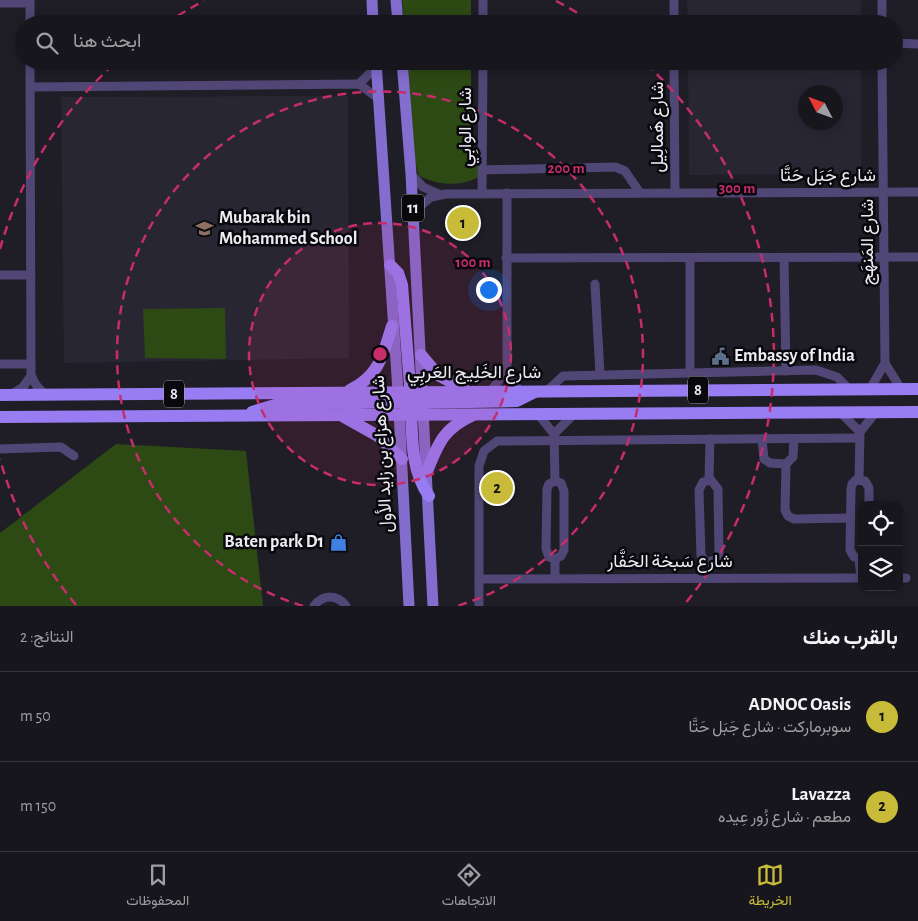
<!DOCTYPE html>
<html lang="ar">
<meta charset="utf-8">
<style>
body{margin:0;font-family:"Alegreya Sans",Vazirmatn,sans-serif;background:#201f25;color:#f1f3f6;direction:rtl}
.controls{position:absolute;right:15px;bottom:15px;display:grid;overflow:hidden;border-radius:10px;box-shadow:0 2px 12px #0003}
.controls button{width:45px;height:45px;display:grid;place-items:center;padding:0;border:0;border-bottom:1px solid #36353b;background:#17161c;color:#f1f3f6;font:25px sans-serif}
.compass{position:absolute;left:798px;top:85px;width:45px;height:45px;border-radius:50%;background:#17161c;box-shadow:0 2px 12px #0003;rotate:311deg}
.you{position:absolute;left:488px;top:289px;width:18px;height:18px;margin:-12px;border:4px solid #fff;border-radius:50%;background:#1a73e8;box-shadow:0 0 0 8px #1a73e833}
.badge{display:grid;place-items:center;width:32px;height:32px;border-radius:50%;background:#c9bb3a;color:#111;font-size:16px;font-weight:700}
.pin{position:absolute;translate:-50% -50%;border:2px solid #fff;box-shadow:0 1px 5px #0006}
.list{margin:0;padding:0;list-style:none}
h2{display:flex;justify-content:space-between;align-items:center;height:65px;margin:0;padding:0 20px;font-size:21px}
h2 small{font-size:16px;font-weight:400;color:#9e9fa3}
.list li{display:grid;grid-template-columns:32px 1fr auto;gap:15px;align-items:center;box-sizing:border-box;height:90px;padding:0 20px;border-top:1px solid #36353b}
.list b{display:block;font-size:19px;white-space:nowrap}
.list p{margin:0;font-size:16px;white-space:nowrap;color:#9e9fa3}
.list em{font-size:16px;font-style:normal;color:#9e9fa3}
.icon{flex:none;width:28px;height:28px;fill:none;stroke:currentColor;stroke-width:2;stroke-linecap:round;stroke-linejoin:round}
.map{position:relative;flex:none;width:918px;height:606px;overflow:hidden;direction:ltr}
.search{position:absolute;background:#17161c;box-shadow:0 2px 12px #0003;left:15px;right:15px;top:15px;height:55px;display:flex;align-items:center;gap:12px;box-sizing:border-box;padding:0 18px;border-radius:28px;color:#9e9fa3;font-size:19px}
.sheet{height:245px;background:#17161c}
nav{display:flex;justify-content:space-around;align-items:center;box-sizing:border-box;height:70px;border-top:1px solid #36353b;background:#17161c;font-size:14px;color:#9e9fa3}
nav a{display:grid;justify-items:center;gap:2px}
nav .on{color:#c9bb3a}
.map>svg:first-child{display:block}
.built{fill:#292634;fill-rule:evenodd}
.green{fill:#2d4914}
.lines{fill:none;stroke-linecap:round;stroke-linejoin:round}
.minor{stroke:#514776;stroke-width:9}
.major{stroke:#836dcf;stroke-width:11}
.highway{stroke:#987cf2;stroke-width:12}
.ring{fill:none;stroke:#c62d6a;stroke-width:2.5;stroke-dasharray:9 6}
.labels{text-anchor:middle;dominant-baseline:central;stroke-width:5;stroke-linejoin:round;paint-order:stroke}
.shield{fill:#09080c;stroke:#a8a7ac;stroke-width:1}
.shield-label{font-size:16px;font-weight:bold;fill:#ecebf1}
.street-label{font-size:18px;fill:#ecebf1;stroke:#09080c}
.poi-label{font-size:18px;font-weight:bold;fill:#ecebf1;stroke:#09080c;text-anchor:start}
.centre{fill:#c62d6a;stroke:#09080c;stroke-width:2.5}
.ring-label{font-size:15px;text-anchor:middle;font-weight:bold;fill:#c62d6a;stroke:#09080c;stroke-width:5;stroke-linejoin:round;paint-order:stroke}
</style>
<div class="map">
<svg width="918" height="606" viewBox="0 0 918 606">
<rect width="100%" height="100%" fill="#1f1d26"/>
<g class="built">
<path d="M687,0H861V24H688Z"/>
<path d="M688,61H861V174L689,175ZM836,92V122H806V92Z"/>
<path d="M348,96L349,358L64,363L61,97Z"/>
</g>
<g class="green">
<path d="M402,0H471V24H404Z"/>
<path d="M407,61H471V161L479,162L480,170L477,178C458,187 438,185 419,176L415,162Z"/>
<path d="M225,308L226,359L145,358L143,309Z"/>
<path d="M116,444L246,451L263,606H0V533Z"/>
</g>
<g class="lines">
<g class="minor">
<path d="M30,0V24"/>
<path d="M674,0V24"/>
<path d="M882,0V24"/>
<path d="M0,3H30"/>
<path d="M483,24V0"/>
<path d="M894,43L918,44"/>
<path d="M30,61L31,375L36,385L46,396"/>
<path d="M674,61L675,193"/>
<path d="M359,84L376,67"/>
<path d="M30,87L359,84L379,99"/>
<path d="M482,170L615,167L625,171L640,193"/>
<path d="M411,174L423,187L439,194"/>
<path d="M482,193L483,61"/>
<path d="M507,193V369L519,391"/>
<path d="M413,212L431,197L446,194L918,192"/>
<path d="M506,258L918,257"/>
<path d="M690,258V373"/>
<path d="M784,258L786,371"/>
<path d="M0,275H31"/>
<path d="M595,284L600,374"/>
<path d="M885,363L901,389"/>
<path d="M0,364H31"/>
<path d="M870,389L885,363L882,61"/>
<path d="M491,391L507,369"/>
<path d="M547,391L563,376L816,370L837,377L849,389"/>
<path d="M12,394L23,387L31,376"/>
<path d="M840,412L860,432"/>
<path d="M537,413L554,434L555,481"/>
<path d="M554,434L574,414"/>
<path d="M762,439L764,459L770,463L786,464L793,457L794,439"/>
<path d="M0,449L61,447L74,456"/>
<path d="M786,464L785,510L788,516L794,519L850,518"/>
<path d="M859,479L860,432L876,412"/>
<path d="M709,480L710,439"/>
<path d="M711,480L718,489L719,554L717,559L709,562L704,560L701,555L699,490L703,482Z"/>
<path d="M555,481L561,483L564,491V550L561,556L555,559L549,557L546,549L547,489L549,484Z"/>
<path d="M555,559V579"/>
<path d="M859,559L861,578"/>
<path d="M862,559L854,557L850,550L851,489L852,484L856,480L865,481L869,488V505"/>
<path d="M899,578H906"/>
<path d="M479,579L862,578"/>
<path d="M314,606C323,594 337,594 346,606"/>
<path d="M479,606V466L484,451L497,441L859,438"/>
</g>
<g class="major">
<path d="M372,0L373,24"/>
<path d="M396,0L398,24"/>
<path d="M376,61L398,391L409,606"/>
<path d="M402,61L411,174L433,606"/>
</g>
<g class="highway">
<path d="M390,265L398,273L402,285L411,398"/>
<path d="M421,355L438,375L464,389"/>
<path d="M350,390C379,376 383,355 392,326"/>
<path d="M0,395L918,389"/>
<path d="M406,407L413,403L517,401L535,392"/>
<path d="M411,407C412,437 411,471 429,496"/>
<path d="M252,412L275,405L399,402L409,399L422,390"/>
<path d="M0,417L918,412"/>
<path d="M344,417L378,436L402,459"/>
<path d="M428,469C439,441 445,428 473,415"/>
</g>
</g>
<circle cx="380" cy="354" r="131" fill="#c62d6a" fill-opacity=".12"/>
<g class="ring">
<circle cx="380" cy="354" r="131"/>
<path d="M303 606A263 263 0 1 1 457 606"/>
<path d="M76 605A394 394 0 0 1 0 459M0 249A394 394 0 0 1 114 64M165 24A394 394 0 0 1 204 1M556 1A394 394 0 0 1 595 24M646 64A394 394 0 0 1 684 605"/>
</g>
<defs>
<symbol id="school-bare" viewBox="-9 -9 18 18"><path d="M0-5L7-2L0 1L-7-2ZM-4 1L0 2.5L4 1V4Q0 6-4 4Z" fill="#8d6e63" stroke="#09080c" stroke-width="2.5" paint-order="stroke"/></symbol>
<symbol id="civic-bare" viewBox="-9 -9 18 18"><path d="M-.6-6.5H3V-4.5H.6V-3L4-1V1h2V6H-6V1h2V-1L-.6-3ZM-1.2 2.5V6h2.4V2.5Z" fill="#5c6f8a" stroke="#09080c" stroke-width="2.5" paint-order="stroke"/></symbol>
<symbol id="shop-bare" viewBox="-9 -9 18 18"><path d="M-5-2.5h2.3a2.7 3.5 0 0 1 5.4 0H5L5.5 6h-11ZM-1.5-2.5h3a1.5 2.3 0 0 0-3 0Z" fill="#3f7fe0" stroke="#09080c" stroke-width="2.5" paint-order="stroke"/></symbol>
</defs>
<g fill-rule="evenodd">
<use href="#school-bare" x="192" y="216" width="25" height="25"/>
<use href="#civic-bare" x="708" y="344" width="25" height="25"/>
<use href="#shop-bare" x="326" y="530" width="25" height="25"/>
</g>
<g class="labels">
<g class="shield">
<rect x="402" y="194.5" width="22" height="27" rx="4"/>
<rect x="688" y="376.5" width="20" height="27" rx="4"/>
<rect x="164" y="380.5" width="20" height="27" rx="4"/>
</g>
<g class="shield-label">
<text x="413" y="208">11</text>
<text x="698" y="390">8</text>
<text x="174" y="394">8</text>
</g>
<g class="street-label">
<text transform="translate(466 127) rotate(-90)">شارع الوابِي</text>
<text transform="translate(658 127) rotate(-90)">شارع هَمالِيل</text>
<text x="828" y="176">شارع جَبَل حَتَّا</text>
<text transform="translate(868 242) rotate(-90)">شارع المَنهَج</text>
<text x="474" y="373">شارع الخَلِيج العَربِي</text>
<text transform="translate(383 454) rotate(-93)">شارع هزاع بن زايد الأول</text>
<text x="670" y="562">شارع سَبخة الحَفَّار</text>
</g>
<g class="poi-label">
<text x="219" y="218">Mubarak bin<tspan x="219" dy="21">Mohammed School</tspan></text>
<text x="734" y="356">Embassy of India</text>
<text x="324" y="542" text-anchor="end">Baten park D1</text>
</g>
</g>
<circle cx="380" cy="354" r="8" class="centre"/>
<g class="ring-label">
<text x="566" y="173">200 m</text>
<text x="737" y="193">300 m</text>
<text x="473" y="267">100 m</text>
</g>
</svg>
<div class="controls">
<button><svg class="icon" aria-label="locate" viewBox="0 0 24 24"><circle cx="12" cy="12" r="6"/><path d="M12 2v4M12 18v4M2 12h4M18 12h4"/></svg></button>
<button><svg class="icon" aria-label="layers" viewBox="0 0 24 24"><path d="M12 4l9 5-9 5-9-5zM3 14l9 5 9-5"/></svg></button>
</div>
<svg class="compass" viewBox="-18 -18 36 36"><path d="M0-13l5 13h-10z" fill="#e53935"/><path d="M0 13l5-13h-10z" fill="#9e9fa3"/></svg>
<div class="you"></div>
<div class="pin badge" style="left:463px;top:223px">1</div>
<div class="pin badge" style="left:497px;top:488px">2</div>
<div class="search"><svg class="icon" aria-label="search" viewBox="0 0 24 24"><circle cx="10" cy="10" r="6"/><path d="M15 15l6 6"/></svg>ابحث هنا</div>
</div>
<section class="sheet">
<h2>بالقرب منك<small>النتائج: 2</small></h2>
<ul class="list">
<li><span class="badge">1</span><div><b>ADNOC Oasis</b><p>سوبرماركت · شارع جَبَل حَتَّا</p></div><em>50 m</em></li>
<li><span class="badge">2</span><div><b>Lavazza</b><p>مطعم · شارع زُور عِيده</p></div><em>150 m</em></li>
</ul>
</section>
<nav>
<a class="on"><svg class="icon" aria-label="map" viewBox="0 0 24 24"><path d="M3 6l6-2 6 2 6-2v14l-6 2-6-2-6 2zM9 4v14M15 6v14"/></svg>الخريطة</a>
<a><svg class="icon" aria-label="directions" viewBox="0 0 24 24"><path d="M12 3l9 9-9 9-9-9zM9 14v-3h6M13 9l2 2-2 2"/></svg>الاتجاهات</a>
<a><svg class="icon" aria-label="saved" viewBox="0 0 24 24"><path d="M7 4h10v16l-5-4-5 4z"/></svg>المحفوظات</a>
</nav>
